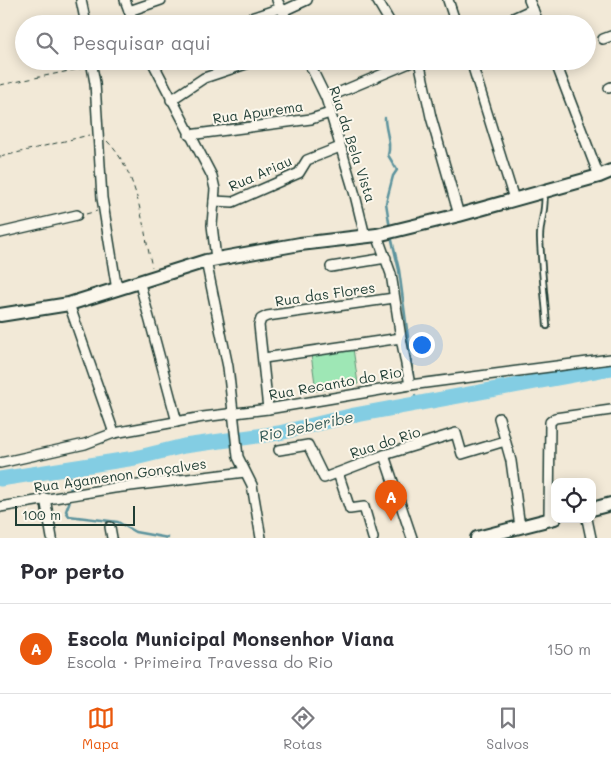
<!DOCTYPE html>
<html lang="pt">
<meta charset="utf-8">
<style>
body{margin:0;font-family:Mali,sans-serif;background:#f2f2f3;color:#2b2b33}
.controls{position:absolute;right:15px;bottom:15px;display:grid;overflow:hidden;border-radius:10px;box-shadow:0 2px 12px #0003}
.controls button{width:45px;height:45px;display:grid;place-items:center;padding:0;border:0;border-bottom:1px solid #e1e1e2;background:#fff;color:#2b2b33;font:25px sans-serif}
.scale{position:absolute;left:15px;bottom:12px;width:120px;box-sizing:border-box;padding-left:5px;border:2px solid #1f3d34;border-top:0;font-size:14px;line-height:18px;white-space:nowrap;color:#1f3d34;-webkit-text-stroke:4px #fbf7ec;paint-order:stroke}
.you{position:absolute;left:421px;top:344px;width:18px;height:18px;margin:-12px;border:4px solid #fff;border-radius:50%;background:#1a73e8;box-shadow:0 0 0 8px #1a73e833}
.badge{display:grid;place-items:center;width:32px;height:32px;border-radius:50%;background:#ea580c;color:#fff;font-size:16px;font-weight:700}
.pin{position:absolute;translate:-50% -41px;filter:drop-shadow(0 1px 2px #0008)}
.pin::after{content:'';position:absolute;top:26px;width:18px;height:15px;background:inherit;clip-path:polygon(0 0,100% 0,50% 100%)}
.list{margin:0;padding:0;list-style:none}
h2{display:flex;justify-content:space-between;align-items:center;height:65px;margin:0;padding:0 20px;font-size:21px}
h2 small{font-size:16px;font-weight:400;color:#7c7c81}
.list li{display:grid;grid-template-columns:32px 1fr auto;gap:15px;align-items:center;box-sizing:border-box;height:90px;padding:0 20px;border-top:1px solid #e1e1e2}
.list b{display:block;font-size:19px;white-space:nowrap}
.list p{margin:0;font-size:16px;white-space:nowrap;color:#7c7c81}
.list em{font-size:16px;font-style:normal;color:#7c7c81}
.icon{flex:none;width:28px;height:28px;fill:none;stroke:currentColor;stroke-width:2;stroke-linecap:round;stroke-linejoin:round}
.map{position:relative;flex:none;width:611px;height:538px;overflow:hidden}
.search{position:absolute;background:#fff;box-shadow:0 2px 12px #0003;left:15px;right:15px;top:15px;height:55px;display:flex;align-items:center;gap:12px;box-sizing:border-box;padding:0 18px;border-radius:28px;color:#7c7c81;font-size:19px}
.sheet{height:155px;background:#fff}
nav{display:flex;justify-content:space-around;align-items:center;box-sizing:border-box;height:70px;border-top:1px solid #e1e1e2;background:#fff;font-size:14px;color:#7c7c81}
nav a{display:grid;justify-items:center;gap:2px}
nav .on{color:#ea580c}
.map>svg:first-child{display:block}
.park{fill:#9ee7b5;stroke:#5e9274}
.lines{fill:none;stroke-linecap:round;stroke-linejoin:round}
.stream{stroke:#5b939d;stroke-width:2.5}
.river{stroke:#83cde3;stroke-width:15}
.lane-casing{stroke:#1f3d34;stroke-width:8}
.street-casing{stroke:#1f3d34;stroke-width:12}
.secondary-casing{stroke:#1f3d34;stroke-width:16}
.path{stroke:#1f3d34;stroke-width:1;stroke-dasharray:5 4;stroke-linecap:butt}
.lane{stroke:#fbf7ec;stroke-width:4.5}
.street{stroke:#fbf7ec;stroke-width:9}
.secondary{stroke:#fbf7ec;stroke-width:12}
.labels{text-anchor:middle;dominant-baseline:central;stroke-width:4;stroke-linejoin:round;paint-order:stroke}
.street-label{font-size:14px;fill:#1f3d34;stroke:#fbf7ec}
.water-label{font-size:15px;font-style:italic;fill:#335a57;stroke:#fbf7ec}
</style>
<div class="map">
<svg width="611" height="538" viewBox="0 0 611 538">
<rect width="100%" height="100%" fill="#f2e9d7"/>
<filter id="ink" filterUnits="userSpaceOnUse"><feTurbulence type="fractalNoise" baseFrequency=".02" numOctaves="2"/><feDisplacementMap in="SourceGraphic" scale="10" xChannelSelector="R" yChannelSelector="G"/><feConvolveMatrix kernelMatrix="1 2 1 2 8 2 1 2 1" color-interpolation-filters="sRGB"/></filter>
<g filter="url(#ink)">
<path class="park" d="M353,348L358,384L316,391L311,354Z"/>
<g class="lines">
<g class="stream">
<path d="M385,118C385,131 392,143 388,155L397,170L393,176L386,203L390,228"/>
<path d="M391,236L399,270L413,375"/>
<path d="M415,396L418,404"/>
<path d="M69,469L71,493"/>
<path d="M71,498L66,511L69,516L118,522L135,532L168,538"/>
</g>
<path class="river" d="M0,479L135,458L184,446L279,433L350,416L611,368"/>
<defs>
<path id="lane" d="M544,192C547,207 540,222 540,237C541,267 545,297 547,326"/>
<g id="street">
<path d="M81,0L86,24"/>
<path d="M125,0L134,24"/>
<path d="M277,0L289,24"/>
<path d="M377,0L391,24"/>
<path d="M448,0L456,24"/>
<path d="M529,0L539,24"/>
<path d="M129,11L161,0"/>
<path d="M283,11L307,0"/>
<path d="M233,24L281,8"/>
<path d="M500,24L533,9"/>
<path d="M603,39L611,36"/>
<path d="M91,61L95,83L102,198L117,290"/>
<path d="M152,61L212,176L215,189L212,225L216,259"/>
<path d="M308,61L326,98L355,195L365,236"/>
<path d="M419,61L431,117L459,215"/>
<path d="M471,61L514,199"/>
<path d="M555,61L599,176"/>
<path d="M609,88L611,87"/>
<path d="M326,98L414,61"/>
<path d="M171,100L204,78L255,61"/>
<path d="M189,135L311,119L330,113"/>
<path d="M214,201L233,202L299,173L307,160L340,147"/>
<path d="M0,233L77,215"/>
<path d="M377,235L391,274L401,338L410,385"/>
<path d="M206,261L228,367L238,457L252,485L261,538"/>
<path d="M331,267L386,258"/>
<path d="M140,284L177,422"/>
<path d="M69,304L114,433"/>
<path d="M264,358L401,338"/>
<path d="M268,409L259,325L261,319L267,316L394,298"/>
<path d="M499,418L511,461L520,527"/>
<path d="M279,450L308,445L324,478L384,455L456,433L462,454L505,441"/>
<path d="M384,455L412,538"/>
<path d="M0,463L85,444L114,433L203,417L268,409L410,385L611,359"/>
<path d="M338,473L350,509L364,507L373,538"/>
<path d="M45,498L52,538"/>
<path d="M0,507L114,488L245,472"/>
<path d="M549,519L550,422L555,418L611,410"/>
<path d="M587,519L591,538"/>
<path d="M110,527L112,538"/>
</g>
<g id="secondary">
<path d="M0,315L69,304L206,261L300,244L377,235L459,215L599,176L611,171"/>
<path d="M592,509L611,504"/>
<path d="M477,538L555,518"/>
</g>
</defs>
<use href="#lane" class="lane-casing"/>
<use href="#street" class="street-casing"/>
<use href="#secondary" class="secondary-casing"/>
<g class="path">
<path d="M0,85L84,68"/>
<path d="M107,141C139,173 142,225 152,267"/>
<path d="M0,157L89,135"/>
<path d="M86,214L97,211"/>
</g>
<use href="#lane" class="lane"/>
<use href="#street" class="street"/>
<use href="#secondary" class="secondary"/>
</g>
</g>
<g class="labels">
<g class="street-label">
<text transform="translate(258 112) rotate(-8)">Rua Apurema</text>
<text transform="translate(353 144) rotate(72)">Rua da Bela Vista</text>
<text transform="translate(260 173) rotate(-24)">Rua Ariau</text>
<text transform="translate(325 294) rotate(-8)">Rua das Flores</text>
<text transform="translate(335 383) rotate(-10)">Rua Recanto do Rio</text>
<text transform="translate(385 442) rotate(-18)">Rua do Rio</text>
<text transform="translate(120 475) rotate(-8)">Rua Agamenon Gonçalves</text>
</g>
<g class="water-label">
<text transform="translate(306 426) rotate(-12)">Rio Beberibe</text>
</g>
</g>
</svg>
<div class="controls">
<button><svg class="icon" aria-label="locate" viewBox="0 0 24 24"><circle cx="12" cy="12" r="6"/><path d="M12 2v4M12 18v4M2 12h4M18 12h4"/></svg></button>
</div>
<div class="scale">100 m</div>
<div class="you"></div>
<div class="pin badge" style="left:391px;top:521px">A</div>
<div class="search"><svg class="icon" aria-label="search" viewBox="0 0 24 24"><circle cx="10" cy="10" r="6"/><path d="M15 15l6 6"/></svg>Pesquisar aqui</div>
</div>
<section class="sheet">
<h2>Por perto<small></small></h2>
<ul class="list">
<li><span class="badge">A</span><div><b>Escola Municipal Monsenhor Viana</b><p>Escola · Primeira Travessa do Rio</p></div><em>150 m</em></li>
</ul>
</section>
<nav>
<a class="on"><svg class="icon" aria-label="map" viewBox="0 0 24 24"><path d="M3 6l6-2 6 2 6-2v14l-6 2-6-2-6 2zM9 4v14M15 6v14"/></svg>Mapa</a>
<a><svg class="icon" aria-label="directions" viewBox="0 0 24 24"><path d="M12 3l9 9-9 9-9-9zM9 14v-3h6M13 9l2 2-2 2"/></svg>Rotas</a>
<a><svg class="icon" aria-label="saved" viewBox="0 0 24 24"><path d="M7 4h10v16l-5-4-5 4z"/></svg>Salvos</a>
</nav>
